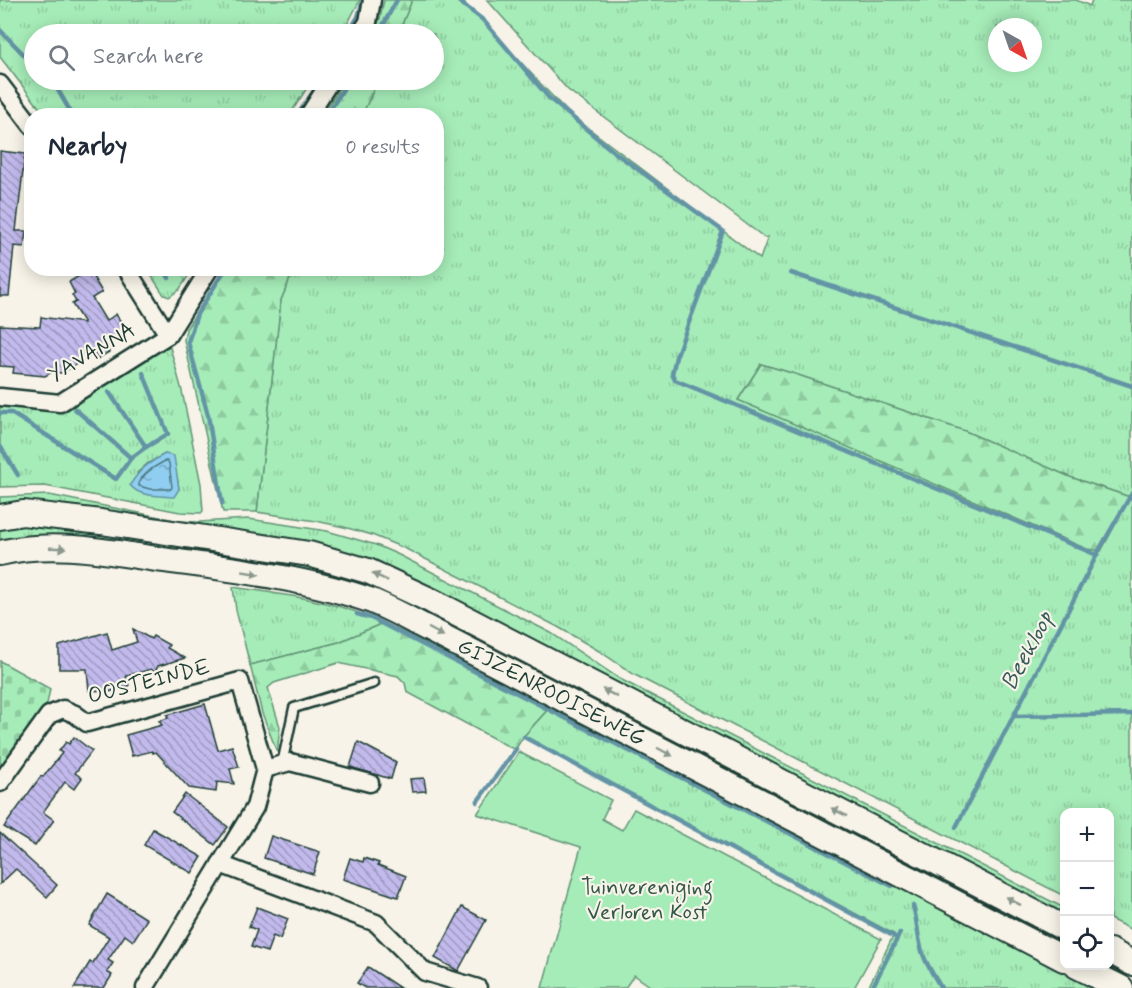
<!DOCTYPE html>
<meta charset="utf-8">
<style>
body{margin:0;font-family:Mynerve,sans-serif;background:#f2f2f3;color:#1f2937}
.controls{position:absolute;right:18px;bottom:18px;display:grid;overflow:hidden;border-radius:12px;box-shadow:0 3px 15px #0003}
.controls button{width:54px;height:54px;display:grid;place-items:center;padding:0;border:0;border-bottom:2px solid #e0e1e3;background:#fff;color:#1f2937;font:30px sans-serif}
.compass{position:absolute;left:988px;top:18px;width:54px;height:54px;border-radius:50%;background:#fff;box-shadow:0 3px 15px #0003;rotate:140deg}
.list{margin:0;padding:0;list-style:none}
h2{display:flex;justify-content:space-between;align-items:center;height:78px;margin:0;padding:0 24px;font-size:26px}
h2 small{font-size:20px;font-weight:400;color:#747a83}
.icon{flex:none;width:33px;height:33px;fill:none;stroke:currentColor;stroke-width:2;stroke-linecap:round;stroke-linejoin:round}
.map{position:relative;flex:none;width:1132px;height:988px;overflow:hidden}
.search{position:absolute;background:#fff;box-shadow:0 3px 15px #0003;left:24px;top:24px;width:420px;height:66px;display:flex;align-items:center;gap:15px;box-sizing:border-box;padding:0 21px;border-radius:33px;color:#747a83;font-size:22px}
.panel{position:absolute;background:#fff;box-shadow:0 3px 15px #0003;left:24px;top:108px;width:420px;height:168px;border-radius:24px}
.map>svg:first-child{display:block}
.grass{fill:url(#grass-tufts);stroke:#629476;stroke-width:1.5;fill-rule:evenodd}
.forest{fill:url(#forest-firs);stroke:#629476;stroke-width:1.5}
.cemetery{fill:url(#cemetery-stones);stroke:#629476;stroke-width:1.5}
.garden{fill:#a6ecb8;stroke:#629476;stroke-width:1.5}
.water{fill:url(#water-ripples);stroke:#6394a5;stroke-width:1.5}
.lines{fill:none;stroke-linecap:round;stroke-linejoin:round}
.shore{stroke:#4c7780;stroke-width:1.5}
.stream{stroke:#6394a5;stroke-width:4.5}
.building{fill:url(#building-back-hatch);stroke:#1f3d34;stroke-width:1.5}
.service-casing{stroke:#1f3d34;stroke-width:13}
.minor-casing{stroke:#1f3d34;stroke-width:21}
.secondary-casing{stroke:#1f3d34;stroke-width:28}
.service{stroke:#f7f3e8;stroke-width:8}
.minor{stroke:#f7f3e8;stroke-width:16}
.secondary{stroke:#f7f3e8;stroke-width:24}
.oneway{fill:#8b988e}
.labels{text-anchor:middle;dominant-baseline:central;stroke-width:4.5;stroke-linejoin:round;paint-order:stroke}
.street-label{font-size:22px;fill:#1f3d34;stroke:#f7f3e8}
.park-label{font-size:22px;fill:#335748;stroke:#f7f3e8}
.water-label{font-size:24px;font-style:italic;fill:#365a5a;stroke:#f7f3e8}
</style>
<div class="map">
<svg width="1132" height="988" viewBox="0 0 1132 988">
<defs>
<pattern id="grass-tufts" width="24" height="20" patternUnits="userSpaceOnUse" patternTransform="scale(1.5)"><rect width="24" height="20" fill="#a6ecb8"/><path d="M3 7l-1-3M5 7V3M7 7l1-3M15 17l-1-3M17 17v-4M19 17l1-3" fill="none" stroke="#8ecb9f"/></pattern>
<pattern id="forest-firs" width="22" height="20" patternUnits="userSpaceOnUse" patternTransform="scale(1.5)"><rect width="22" height="20" fill="#a6ecb8"/><path d="M5 1l3.5 6h-7zM16 11l3.5 6h-7z" fill="#8ecb9f"/></pattern>
<pattern id="cemetery-stones" width="16" height="16" patternUnits="userSpaceOnUse" patternTransform="scale(1.5)"><rect width="16" height="16" fill="#a6ecb8"/><path d="M2 7V4a2 2 0 0 1 4 0v3zM10 15v-3a2 2 0 0 1 4 0v3z" fill="#8ecb9f"/></pattern>
<pattern id="water-ripples" width="26" height="14" patternUnits="userSpaceOnUse" patternTransform="scale(1.5)"><rect width="26" height="14" fill="#90cef1"/><path d="M2 4q2-2 4 0t4 0M15 11q2-2 4 0t4 0" fill="none" stroke="#75a8c4"/></pattern>
<pattern id="building-back-hatch" width="6" height="6" patternUnits="userSpaceOnUse" patternTransform="scale(1.5)"><rect width="6" height="6" fill="#c2baec"/><path d="M-1 5l2 2M0 0l6 6M5-1l2 2" fill="none" stroke="#9d98c0"/></pattern>
</defs>
<rect width="100%" height="100%" fill="#f7f3e8"/>
<filter id="ink" filterUnits="userSpaceOnUse"><feTurbulence type="fractalNoise" baseFrequency=".0167" numOctaves="2"/><feDisplacementMap in="SourceGraphic" scale="12" xChannelSelector="R" yChannelSelector="G"/><feConvolveMatrix kernelMatrix="1 2 1 2 8 2 1 2 1" color-interpolation-filters="sRGB"/></filter>
<g filter="url(#ink)">
<g class="grass">
<path d="M0,0H360L342,34H34V80H312L289,116L45,115L0,57Z"/>
<path d="M412,0H461C500,35 532,78 570,114L760,259L768,237L765,238L757,232L568,90L487,0H1076L1090,6L1092,0H1132V930L1110,919V812H1064V896L635,675L599,651L558,627L406,549L372,535L344,527L316,521L257,512L281,300L294,269L436,268V116L362,115L378,80H434V34H398ZM997,27H1033V63H997ZM761,364L795,374L965,431L1070,477L1130,497L1101,551L1087,548L738,400Z"/>
<path d="M147,269H193L179,290L169,297L164,295Z"/>
<path d="M165,347H170L182,391L201,484L203,511L201,513L180,512L45,486L0,487V404L42,409ZM165,454L177,476L179,489L149,495L137,473L148,463Z"/>
<path d="M49,495L180,521L199,522L249,519L327,531L376,545L399,555L551,633L620,679L1064,908V922L388,573L0,506V497Z"/>
<path d="M35,521L334,565L1064,934V953L382,601L0,547V524Z"/>
<path d="M233,587C284,595 336,600 383,623L339,642L250,665L236,610Z"/>
<path d="M549,708L785,829L885,884H899L1108,988H868L894,934L523,737Z"/>
</g>
<g class="forest">
<path d="M384,0H412L398,34H374L380,18Z"/>
<path d="M345,80H378L362,115H322Z"/>
<path d="M225,268L294,269L281,300L257,512H223L184,340L186,329Z"/>
<path d="M761,364L795,374L965,431L1070,477L1130,497L1101,551L1087,549L738,400Z"/>
<path d="M383,623L407,634L549,708L523,737L515,750L407,692L405,683L398,676L338,663L274,683L268,688L280,727L277,752L262,713L250,665L339,642Z"/>
</g>
<path class="cemetery" d="M0,661L50,689L46,709L0,768Z"/>
<path class="garden" d="M519,752L611,800L602,819L622,830L634,809L881,939L854,988H653L634,975L625,988H542L581,847L477,814Z"/>
<path class="water" d="M165,454L174,456L179,489L174,497C159,495 140,498 130,485C140,469 148,463 165,454Z"/>
<g class="lines">
<path class="shore" d="M165,461H167L169,463L172,487L171,489H150L139,486V483C145,472 154,467 165,461Z"/>
<g class="stream">
<path d="M457,0L483,20L550,99L614,152L723,231L676,357L672,374L675,380L1097,555"/>
<path d="M0,30L34,65"/>
<path d="M348,34L358,17L363,0"/>
<path d="M378,34L397,0"/>
<path d="M49,80L55,85L73,116"/>
<path d="M297,116L321,80"/>
<path d="M326,116L349,80"/>
<path d="M164,268L169,278"/>
<path d="M791,273L1132,386"/>
<path d="M143,373L168,434L146,447"/>
<path d="M109,392L146,447L131,458"/>
<path d="M0,413H11L116,479L131,458L75,409"/>
<path d="M0,446L18,475"/>
<path d="M222,503L208,415L188,342L197,314L226,268"/>
<path d="M357,614L371,618L892,886"/>
<path d="M1014,716L1132,714"/>
<path d="M524,737L897,938"/>
<path d="M477,802L516,749"/>
<path d="M956,827L1102,545L1132,493"/>
<path d="M913,906C918,922 917,938 923,954C927,966 935,977 941,988"/>
<path d="M872,988L900,933"/>
</g>
</g>
<g class="building">
<path d="M0,151L25,154L16,231H26L24,247L14,246L9,296H0Z"/>
<path d="M89,270L102,292L92,298L106,321L116,314L127,332L106,345L109,352L97,359L94,353L62,373L52,372L45,376L13,373L14,367L0,366V325L40,327L41,317L84,323L72,304L76,302L72,295L75,294L69,282Z"/>
<path d="M133,629L151,639L153,636L169,645L167,648L185,658L158,666L155,672L151,669L126,676L129,686L109,692V690L89,691L87,669H59V646L107,632L112,650L137,642Z"/>
<path d="M205,704L218,750L232,746L239,767L230,769L234,784L217,782L216,792L189,788L156,752L153,753L152,751L132,756L126,735L162,725L159,721L168,718L167,715Z"/>
<path d="M74,737L92,751L75,773L82,778L74,789L65,782L43,812L54,820L35,846L4,827L41,776L43,777L62,753L59,751L66,742L69,744Z"/>
<path d="M358,742L396,762L391,779L350,767Z"/>
<path d="M424,778L426,791L412,792L410,779Z"/>
<path d="M185,794L228,827L215,845L172,812Z"/>
<path d="M153,829L202,857L192,873L144,845Z"/>
<path d="M0,833L57,885L47,897L16,869L0,884Z"/>
<path d="M271,836L320,852L313,874L264,858Z"/>
<path d="M350,858L363,862L364,858L379,863L378,865L406,876L398,897L343,879Z"/>
<path d="M107,894L147,919L133,941L125,935L108,960L113,963L107,972L112,975L104,988H74L90,962L93,963L109,937L89,925Z"/>
<path d="M257,907L288,919L280,939L273,936L267,952L251,947L257,930L249,927Z"/>
<path d="M462,907L486,920L458,971L435,958Z"/>
<path d="M368,967L400,988H365L357,983Z"/>
</g>
<g class="lines">
<defs>
<path id="service" d="M282,764L294,708L374,683"/>
<g id="minor">
<path d="M360,34L368,22L372,0"/>
<path d="M0,84L32,126"/>
<path d="M308,116L331,80"/>
<path d="M126,268L168,335"/>
<path d="M0,397L60,403L84,388L168,335L210,268"/>
<path d="M265,769L290,762L370,783"/>
<path d="M0,783L49,715L63,709L75,714L87,723L240,681L265,769L255,807L145,988"/>
<path d="M220,864L376,923L425,972L478,988"/>
</g>
<g id="secondary">
<path d="M0,517L23,513L101,522L309,554L368,571L432,601L1064,928"/>
<path id="s1" d="M0,553C54,540 109,552 163,560C231,569 307,578 372,601C386,607 400,614 413,621L1064,959"/>
<path d="M1110,951L1132,963"/>
<path d="M1077,966L1121,988"/>
</g>
</defs>
<use href="#service" class="service-casing"/>
<use href="#minor" class="minor-casing"/>
<use href="#secondary" class="secondary-casing"/>
<use href="#service" class="service"/>
<use href="#minor" class="minor"/>
<use href="#secondary" class="secondary"/>
</g>
<defs><path id="oneway-solid" d="M-6-.8H1V-3.2L6.5 0L1 3.2V.8H-6Z" transform="scale(1.5)"/></defs>
<g class="oneway">
<use href="#oneway-solid" transform="translate(58 548) rotate(2)"/>
<use href="#oneway-solid" transform="translate(251 573) rotate(10)"/>
<use href="#oneway-solid" transform="translate(380 577) rotate(-155)"/>
<use href="#oneway-solid" transform="translate(436 632) rotate(28)"/>
<use href="#oneway-solid" transform="translate(610 693) rotate(-153)"/>
<use href="#oneway-solid" transform="translate(665 752) rotate(28)"/>
<use href="#oneway-solid" transform="translate(839 812) rotate(-153)"/>
<use href="#oneway-solid" transform="translate(1013 901) rotate(-153)"/>
</g>
</g>
<g class="labels">
<g class="street-label">
<text transform="translate(92 353) rotate(-30)">YAVANNA</text>
<text transform="translate(149 682) rotate(-14)">OOSTEINDE</text>
<text stroke="none"><textPath href="#s1" startOffset="579">GIJZENROOISEWEG</textPath></text>
</g>
<g class="park-label">
<text x="647" y="888">Tuinvereniging<tspan x="647" dy="25">Verloren Kost</tspan></text>
</g>
<g class="water-label">
<text transform="translate(1028 651) rotate(-62)">Beekloop</text>
</g>
</g>
</svg>
<div class="controls">
<button>+</button>
<button>−</button>
<button><svg class="icon" aria-label="locate" viewBox="0 0 24 24"><circle cx="12" cy="12" r="6"/><path d="M12 2v4M12 18v4M2 12h4M18 12h4"/></svg></button>
</div>
<svg class="compass" viewBox="-18 -18 36 36"><path d="M0-13l5 13h-10z" fill="#e53935"/><path d="M0 13l5-13h-10z" fill="#747a83"/></svg>
<div class="search"><svg class="icon" aria-label="search" viewBox="0 0 24 24"><circle cx="10" cy="10" r="6"/><path d="M15 15l6 6"/></svg>Search here</div>
<section class="panel">
<h2>Nearby<small>0 results</small></h2>
<ul class="list">
</ul>
</section>
</div>
